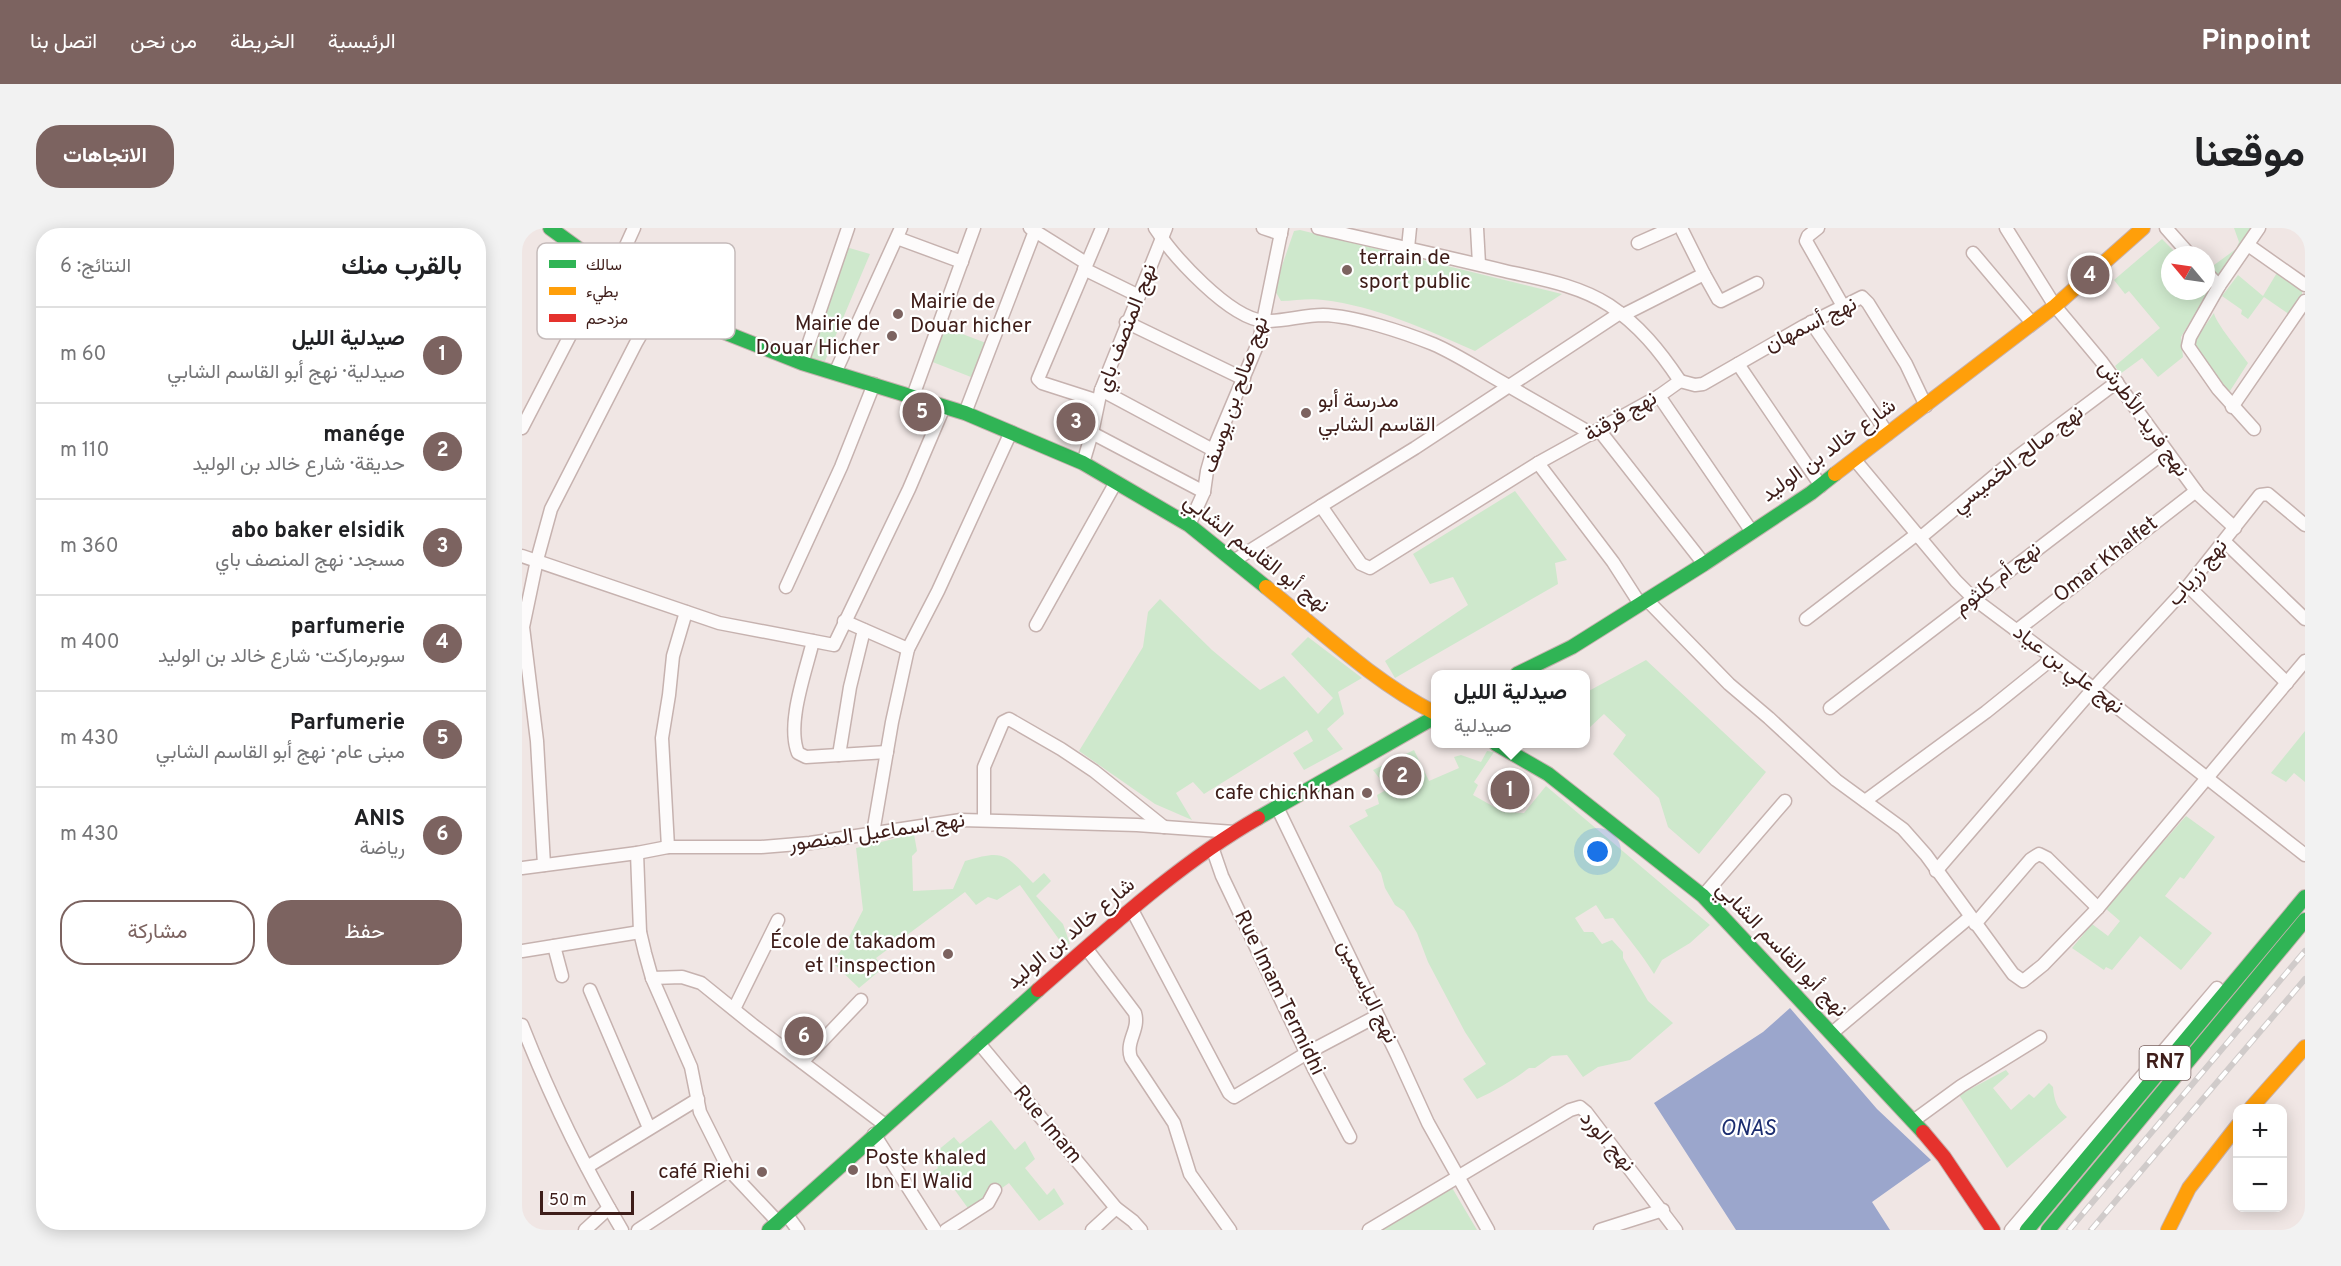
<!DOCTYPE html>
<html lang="ar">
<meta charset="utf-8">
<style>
body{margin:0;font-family:Overpass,Vazirmatn,sans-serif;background:#f2f2f2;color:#202124;direction:rtl}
.controls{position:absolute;right:18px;bottom:18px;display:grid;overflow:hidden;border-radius:12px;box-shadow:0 3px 15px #0003}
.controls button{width:54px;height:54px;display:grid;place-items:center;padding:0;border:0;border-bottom:2px solid #e0e0e0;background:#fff;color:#202124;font:30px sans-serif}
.compass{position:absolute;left:1639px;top:18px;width:54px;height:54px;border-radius:50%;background:#fff;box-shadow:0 3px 15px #0003;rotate:299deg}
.scale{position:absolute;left:18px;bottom:15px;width:94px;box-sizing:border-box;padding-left:6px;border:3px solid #3e1d19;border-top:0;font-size:16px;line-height:21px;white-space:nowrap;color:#3e1d19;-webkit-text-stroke:4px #fff;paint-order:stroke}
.you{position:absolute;left:1076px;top:624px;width:21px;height:21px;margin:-15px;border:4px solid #fff;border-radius:50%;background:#1a73e8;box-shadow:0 0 0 9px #1a73e833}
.badge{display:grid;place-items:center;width:39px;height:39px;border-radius:50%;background:#7c6360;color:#fff;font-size:20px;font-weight:700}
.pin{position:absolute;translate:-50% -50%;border:3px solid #fff;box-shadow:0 2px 6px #0006}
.popup{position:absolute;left:909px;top:442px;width:159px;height:78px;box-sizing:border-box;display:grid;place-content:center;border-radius:12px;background:#fff;filter:drop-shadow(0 2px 4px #0005);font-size:20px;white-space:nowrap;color:#757577}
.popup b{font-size:22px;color:#202124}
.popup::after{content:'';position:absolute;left:50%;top:100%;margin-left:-12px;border:12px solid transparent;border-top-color:#fff}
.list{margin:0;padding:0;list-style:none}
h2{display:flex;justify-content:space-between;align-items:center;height:78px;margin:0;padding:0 24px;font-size:26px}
h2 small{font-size:20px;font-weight:400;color:#757577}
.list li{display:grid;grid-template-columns:39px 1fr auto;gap:18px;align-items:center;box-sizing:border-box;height:96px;padding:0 24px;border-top:2px solid #e0e0e0}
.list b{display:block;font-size:22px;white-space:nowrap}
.list p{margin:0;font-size:20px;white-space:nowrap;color:#757577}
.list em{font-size:20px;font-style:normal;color:#757577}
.actions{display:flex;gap:12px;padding:18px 24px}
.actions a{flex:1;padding:14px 0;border:2px solid #7c6360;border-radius:24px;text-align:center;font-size:21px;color:#7c6360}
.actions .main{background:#7c6360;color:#fff}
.map{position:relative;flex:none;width:1783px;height:1002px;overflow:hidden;direction:ltr;border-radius:24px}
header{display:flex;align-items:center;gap:36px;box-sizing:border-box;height:84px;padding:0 30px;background:#7c6360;color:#fff}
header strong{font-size:28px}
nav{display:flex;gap:33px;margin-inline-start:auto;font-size:21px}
.intro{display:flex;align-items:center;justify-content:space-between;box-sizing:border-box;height:144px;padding:0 36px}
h1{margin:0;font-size:42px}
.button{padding:15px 27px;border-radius:24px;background:#7c6360;color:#fff;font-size:21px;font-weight:700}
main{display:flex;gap:36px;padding:0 36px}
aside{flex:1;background:#fff;border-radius:24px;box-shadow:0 3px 15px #0003}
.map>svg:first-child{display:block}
.green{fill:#cee8cc}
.water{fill:#9ba6cc}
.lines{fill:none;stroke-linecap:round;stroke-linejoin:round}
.street-casing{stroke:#c6b2af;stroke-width:15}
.fast-casing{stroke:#c6b2af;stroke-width:16}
.slow-casing{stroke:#c6b2af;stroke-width:16}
.jam-casing{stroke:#c6b2af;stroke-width:16}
.street{stroke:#fdfbfb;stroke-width:12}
.fast{stroke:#30b455;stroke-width:14}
.slow{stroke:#ff9f0a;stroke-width:14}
.jam{stroke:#e5322d;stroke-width:14}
.rail-casing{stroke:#d0cbca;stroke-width:6}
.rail{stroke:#fff;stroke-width:4;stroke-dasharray:11;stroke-linecap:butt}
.poi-dot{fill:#7c6360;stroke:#fff;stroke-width:2}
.labels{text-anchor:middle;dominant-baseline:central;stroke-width:4.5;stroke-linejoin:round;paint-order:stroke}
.shield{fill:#fff;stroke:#78615e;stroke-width:1.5}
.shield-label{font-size:20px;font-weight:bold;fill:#3e1d19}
.poi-label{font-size:21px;fill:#3e1d19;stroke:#fff;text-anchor:start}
.street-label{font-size:21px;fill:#3e1d19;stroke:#fff}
.water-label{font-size:22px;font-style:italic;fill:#1b2d6f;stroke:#fff}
.key{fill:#fff;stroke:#c5bbba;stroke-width:1.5}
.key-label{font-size:16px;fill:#3e1d19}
</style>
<header>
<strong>Pinpoint</strong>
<nav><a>الرئيسية</a><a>الخريطة</a><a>من نحن</a><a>اتصل بنا</a></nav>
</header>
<div class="intro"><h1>موقعنا</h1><a class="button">الاتجاهات</a></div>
<main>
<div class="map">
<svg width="1783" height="1002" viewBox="0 0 1783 1002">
<rect width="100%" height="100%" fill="#f0e6e4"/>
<g class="green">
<path d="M1712,0H1732L1697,48L1688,40L1714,21L1717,14Z"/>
<path d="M778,2L1040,66L953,123C905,102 854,78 801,72C787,70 773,73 759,73L752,61L772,3Z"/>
<path d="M1640,11L1656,27H1648V63H1684V56L1685,66L1659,109L1661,129L1636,149L1620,130L1598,146L1593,138L1638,100L1607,63L1603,66L1592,52Z"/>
<path d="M324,19L348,26L303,133L287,130Z"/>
<path d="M1756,43L1780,61V69L1768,87L1742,69L1726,91L1719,86L1720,82L1700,68L1716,47L1741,68Z"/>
<path d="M1692,85C1693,94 1718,124 1726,135L1706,166L1671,115Z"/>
<path d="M422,99L464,115L449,149L408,133Z"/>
<path d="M993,263L1045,332L1033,335L1036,356L873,450L863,433L946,377L931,349L908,356L891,326Z"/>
<path d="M638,371L690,422L738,462L762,448L796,486L811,470L769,426L786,409L840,450L816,464L822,486L805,501L821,521L782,542L771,525L791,513L785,502L682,566L671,554L654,565L670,592L633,576L557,523L621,419L626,384Z"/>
<path d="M1124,432L1244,544L1177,626L1146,599L1137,570L1091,526L1104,507L1082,486L1067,500L1063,483V465Z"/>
<path d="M1783,503V554L1772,545L1764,554L1749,545Z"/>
<path d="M892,522L907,553L937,540L932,529L939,527L959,534L965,523L972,524L952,554L956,557L951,567L981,584L1002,585L1024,558L1188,697L1168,715L1140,732L1132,746C1120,726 1105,709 1091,690L1083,691L1074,677L1053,690L1062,704H1071L1080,716L1090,712L1101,724V730L1126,773L1151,795L1108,832L1076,839L1061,849L1045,827L1030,828L1013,840H1007C991,852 973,863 955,871L941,851L964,836L943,804L906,734L895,705L882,683L873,677L863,660L859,645L827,598L846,588L843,582L857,576L855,567L864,562L874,572L851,542Z"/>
<path d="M1664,588L1693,609L1662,651L1658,649L1643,668L1690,705L1659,742L1618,708L1590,742L1584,739L1582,742L1550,720L1570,696L1586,708L1598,693L1583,680Z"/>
<path d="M392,606L395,623L390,628L391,663L431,661L443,633C483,621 483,626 511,655L522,645L529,653L514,668L541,696L548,716L541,717L498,657L475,672L466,669L454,677L443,664L354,730L361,740L337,760L310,734L323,717L341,682L334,620Z"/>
<path d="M1484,842L1487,846L1471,860L1489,882L1507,866L1512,870L1527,855L1531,859C1532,872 1535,881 1545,889L1485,940L1437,867Z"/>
<path d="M469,892L493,922L503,913L513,931L503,940L525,967L532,960L542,976L517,993L487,955L448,983L427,954L417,961L406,946L416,940L409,928L432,909L438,916Z"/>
<path d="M929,958L955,1002H861Z"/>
</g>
<path class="water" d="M1268,780L1355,881L1409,932L1350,974L1368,1002H1214L1132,875L1241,804Z"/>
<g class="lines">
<defs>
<g id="street">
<path d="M508,0L564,35"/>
<path d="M633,0C651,28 707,90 742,93C759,94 782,87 801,87C833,88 881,104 911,116C932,125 952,138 971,149C1004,168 1037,187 1070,206"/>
<path d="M741,0L759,6"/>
<path d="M955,0L957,36"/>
<path d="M1159,0L1182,46"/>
<path d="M1296,0L1286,8L1284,13L1321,78"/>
<path d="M1484,0L1533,78L1579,133L1677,267L1713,300"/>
<path d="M1644,0L1668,27"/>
<path d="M375,10L440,34"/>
<path d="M1116,15L1150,0"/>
<path d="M1726,17L1783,57"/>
<path d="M886,20L888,0"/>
<path d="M1451,25L1510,95"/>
<path d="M562,41L617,68"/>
<path d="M92,44L112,0"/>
<path d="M1684,44L1697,58"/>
<path d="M1101,87L1182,46L1196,71L1199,73L1235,55"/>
<path d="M604,94L722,151"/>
<path d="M1289,94L1366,206"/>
<path d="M280,135L326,0"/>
<path d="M1216,136L1299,258"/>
<path d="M313,145L379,0"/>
<path d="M1158,153L1173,157L1181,156L1282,98L1340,69L1346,75L1384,136L1404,178"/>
<path d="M579,162L691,222"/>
<path d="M391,168L452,0"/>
<path d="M1137,168L1230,304"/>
<path d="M576,173L520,155L516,151L580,0"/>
<path d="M1710,179L1783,73"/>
<path d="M443,185L513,3"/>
<path d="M0,200L83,40"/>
<path d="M1732,201L1696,161L1666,118L1668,109L1697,58L1737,0"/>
<path d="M1077,202L1182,336"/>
<path d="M570,205L682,264"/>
<path d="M1333,232L1434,353L1451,370L1554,447L1783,627"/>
<path d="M561,235L570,205L579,162L644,0"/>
<path d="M1016,235L1091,334L1118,376"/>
<path d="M799,278L893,220L1098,85"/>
<path d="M667,297L682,264L685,243L691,222L737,113L760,0"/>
<path d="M1398,310L1495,229L1595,154"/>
<path d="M1703,314L1783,391"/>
<path d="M0,328L197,395L312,417L387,261L422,179"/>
<path d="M713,332L799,278L839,336L848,340L1016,235L1137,168L1158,153C1138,123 1117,97 1087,77C1056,57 1018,51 983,43C921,28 858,14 796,0"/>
<path d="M1666,358L1765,455"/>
<path d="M264,359L319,239L352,156"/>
<path d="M1125,372L1207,456L1247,490L1314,552L1381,601L1404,627L1491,746L1501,753L1521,737L1576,680L1783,433"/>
<path d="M1284,391L1395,306"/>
<path d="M322,393L386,421"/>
<path d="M514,397L594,254"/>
<path d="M1494,403L1674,263"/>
<path d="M291,413C284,443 264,495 276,525L284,529L365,524"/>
<path d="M1308,480L1644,223"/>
<path d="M317,527L328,459L342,402"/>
<path d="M1343,573L1464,484L1531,430"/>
<path d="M755,579L875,827L906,895L966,1002"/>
<path d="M462,592V539L481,494L487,491L539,521L572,543L642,599"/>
<path d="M351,605L370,494L386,421L416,363L489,204"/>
<path d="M146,619L140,510L147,467L151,428L164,384"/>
<path d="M690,619L700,648L792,841L828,909"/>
<path d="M115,625L118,704L123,725L130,750L169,839L178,884L207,942L256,994"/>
<path d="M22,637L15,513L1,399L15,332L29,281L114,115L140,70"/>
<path d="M0,640L115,625L146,619H239L288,615L439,592L615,597L712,604"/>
<path d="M1414,643L1571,461L1666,358L1738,267L1746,266L1783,297"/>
<path d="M1181,668L1263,573"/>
<path d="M610,682L707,865L712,869L785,825L855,788"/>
<path d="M1453,696L1509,631L1517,626L1525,630L1576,680"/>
<path d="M32,718L40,748"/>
<path d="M564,720L613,785C618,802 603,813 609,830L652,895L668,946L708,1002"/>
<path d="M0,723L118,704"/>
<path d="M130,750L160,749L179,755L231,797L363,897"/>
<path d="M68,762L127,900"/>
<path d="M212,781L256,692"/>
<path d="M0,797C28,868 61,937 100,1002"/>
<path d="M1310,805L1448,689"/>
<path d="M456,814L594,980L611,993L619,1002"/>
<path d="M280,834L339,772"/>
<path d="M1391,893L1439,858L1518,809"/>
<path d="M352,906L413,1002"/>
<path d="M65,939L176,871"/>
<path d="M265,987L276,1002"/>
<path d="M63,1002L87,980"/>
<path d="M116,1002L207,942"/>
<path d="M424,1002L466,975L473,962"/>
<path d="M570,1002L594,980"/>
<path d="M847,1002L1048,882L1058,879L1064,884L1154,1002"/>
<path d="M1078,1002L1141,982"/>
<path d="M1489,1002L1695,760"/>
</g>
<g id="fast">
<path d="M28,0L83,40L199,103L280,135L443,185L561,235L667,297L744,359"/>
<path d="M995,446L1050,419L1182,336L1289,265L1313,246"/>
<path d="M974,516L1026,546L1181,668L1401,904"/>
<path d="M736,590L913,489"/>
<path d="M247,1002L516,762"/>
<path d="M1505,1002L1783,669"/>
<path d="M1526,1002L1783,692"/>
</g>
<g id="slow">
<path d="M1313,246L1533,78L1621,0"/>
<path d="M744,359C799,403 851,453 913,485"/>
<path d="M1729,880L1783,819"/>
<path d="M1646,1002L1667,960L1716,897"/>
</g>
<g id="jam">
<path d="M516,762C585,702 656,636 736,590"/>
<path d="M1401,904L1422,929L1471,1002"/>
</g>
</defs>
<use href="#street" class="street-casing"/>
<use href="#fast" class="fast-casing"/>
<use href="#slow" class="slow-casing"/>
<use href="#jam" class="jam-casing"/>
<use href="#street" class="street"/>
<use href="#fast" class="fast"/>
<use href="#slow" class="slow"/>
<use href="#jam" class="jam"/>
<defs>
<g id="rail">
<path d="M1547,1002L1783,723"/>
<path d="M1569,1002L1783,751"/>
</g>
</defs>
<use href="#rail" class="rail-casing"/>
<use href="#rail" class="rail"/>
</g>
<g class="poi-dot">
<circle cx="825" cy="42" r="6"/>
<circle cx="376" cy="86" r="6"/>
<circle cx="370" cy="108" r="6"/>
<circle cx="784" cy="185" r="6"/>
<circle cx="845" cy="565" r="6"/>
<circle cx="426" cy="726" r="6"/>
<circle cx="331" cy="942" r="6"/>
<circle cx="240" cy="944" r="6"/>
</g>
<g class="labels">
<rect class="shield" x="1617.5" y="818" width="51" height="34" rx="4.5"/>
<g class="shield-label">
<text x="1643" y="835">RN7</text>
</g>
<g class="poi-label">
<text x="837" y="30">terrain de<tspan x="837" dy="24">sport public</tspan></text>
<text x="388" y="74">Mairie de<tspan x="388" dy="24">Douar hicher</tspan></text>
<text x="358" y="96" text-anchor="end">Mairie de<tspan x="358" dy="24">Douar Hicher</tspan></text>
<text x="796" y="173">مدرسة أبو<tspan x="796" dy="24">القاسم الشابي</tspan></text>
<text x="833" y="565" text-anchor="end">cafe chichkhan</text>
<text x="414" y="714" text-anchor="end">École de takadom<tspan x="414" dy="24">et l'inspection</tspan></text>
<text x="343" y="930">Poste khaled<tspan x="343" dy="24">Ibn El Walid</tspan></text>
<text x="228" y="944" text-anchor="end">café Riehi</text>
</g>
<g class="street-label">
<text transform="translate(1289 97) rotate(-26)">نهج أسمهان</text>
<text transform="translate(605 100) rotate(-69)">نهج المنصف باي</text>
<text transform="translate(714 167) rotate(-71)">نهج صالح بن يوسف</text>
<text transform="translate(1099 189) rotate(-30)">نهج قرقنة</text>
<text transform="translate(1621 191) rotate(54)">نهج فريد الأطرش</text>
<text transform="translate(1307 223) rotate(-36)">شارع خالد بن الوليد</text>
<text transform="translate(1496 232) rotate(-38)">نهج صالح الخميسي</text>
<text transform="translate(734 326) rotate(38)">نهج أبو القاسم الشابي</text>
<text transform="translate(1584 332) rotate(-38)">Omar Khalfet</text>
<text transform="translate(1676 345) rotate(-50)">نهج زرياب</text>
<text transform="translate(1476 351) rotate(-38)">نهج أم كلثوم</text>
<text transform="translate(1546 442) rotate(37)">نهج علي بن عياد</text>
<text transform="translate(355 605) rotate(-8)">نهج اسماعيل المنصور</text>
<text transform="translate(549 706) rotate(-40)">شارع خالد بن الوليد</text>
<text transform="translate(1259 722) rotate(46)">نهج أبو القاسم الشابي</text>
<text transform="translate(845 764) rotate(64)">نهج الياسمين</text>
<text transform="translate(757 765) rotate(64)">Rue Imam Termidhi</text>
<text transform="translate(525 897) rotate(50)">Rue Imam</text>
<text transform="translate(1085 914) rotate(49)">نهج الورد</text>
</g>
<g class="water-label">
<text x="1226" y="901">ONAS</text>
</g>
</g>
<rect x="15" y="15" width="198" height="96" rx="9" class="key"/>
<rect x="27" y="32" width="27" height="8" fill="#30b455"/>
<rect x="27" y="59" width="27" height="8" fill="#ff9f0a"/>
<rect x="27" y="86" width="27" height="8" fill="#e5322d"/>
<g class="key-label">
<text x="64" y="42">سالك</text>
<text x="64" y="69">بطيء</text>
<text x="64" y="96">مزدحم</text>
</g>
</svg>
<div class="controls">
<button>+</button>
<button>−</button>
</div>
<svg class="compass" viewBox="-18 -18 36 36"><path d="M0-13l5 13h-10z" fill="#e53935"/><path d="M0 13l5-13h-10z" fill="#757577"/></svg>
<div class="scale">50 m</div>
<div class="you"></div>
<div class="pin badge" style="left:988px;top:562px">1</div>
<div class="popup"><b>صيدلية الليل</b>صيدلية</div>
<div class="pin badge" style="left:880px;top:548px">2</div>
<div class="pin badge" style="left:554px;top:194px">3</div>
<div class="pin badge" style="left:1568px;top:47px">4</div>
<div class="pin badge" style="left:400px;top:184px">5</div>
<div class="pin badge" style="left:282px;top:808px">6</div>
</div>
<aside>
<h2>بالقرب منك<small>النتائج: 6</small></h2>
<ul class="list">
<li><span class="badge">1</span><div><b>صيدلية الليل</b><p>صيدلية · نهج أبو القاسم الشابي</p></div><em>60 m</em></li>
<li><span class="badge">2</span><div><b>manége</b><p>حديقة · شارع خالد بن الوليد</p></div><em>110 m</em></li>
<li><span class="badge">3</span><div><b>abo baker elsidik</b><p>مسجد · نهج المنصف باي</p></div><em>360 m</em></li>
<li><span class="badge">4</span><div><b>parfumerie</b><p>سوبرماركت · شارع خالد بن الوليد</p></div><em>400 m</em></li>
<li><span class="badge">5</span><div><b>Parfumerie</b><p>مبنى عام · نهج أبو القاسم الشابي</p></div><em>430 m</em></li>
<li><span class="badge">6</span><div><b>ANIS</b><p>رياضة</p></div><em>430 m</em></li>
</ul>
<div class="actions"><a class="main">حفظ</a><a>مشاركة</a></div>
</aside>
</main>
